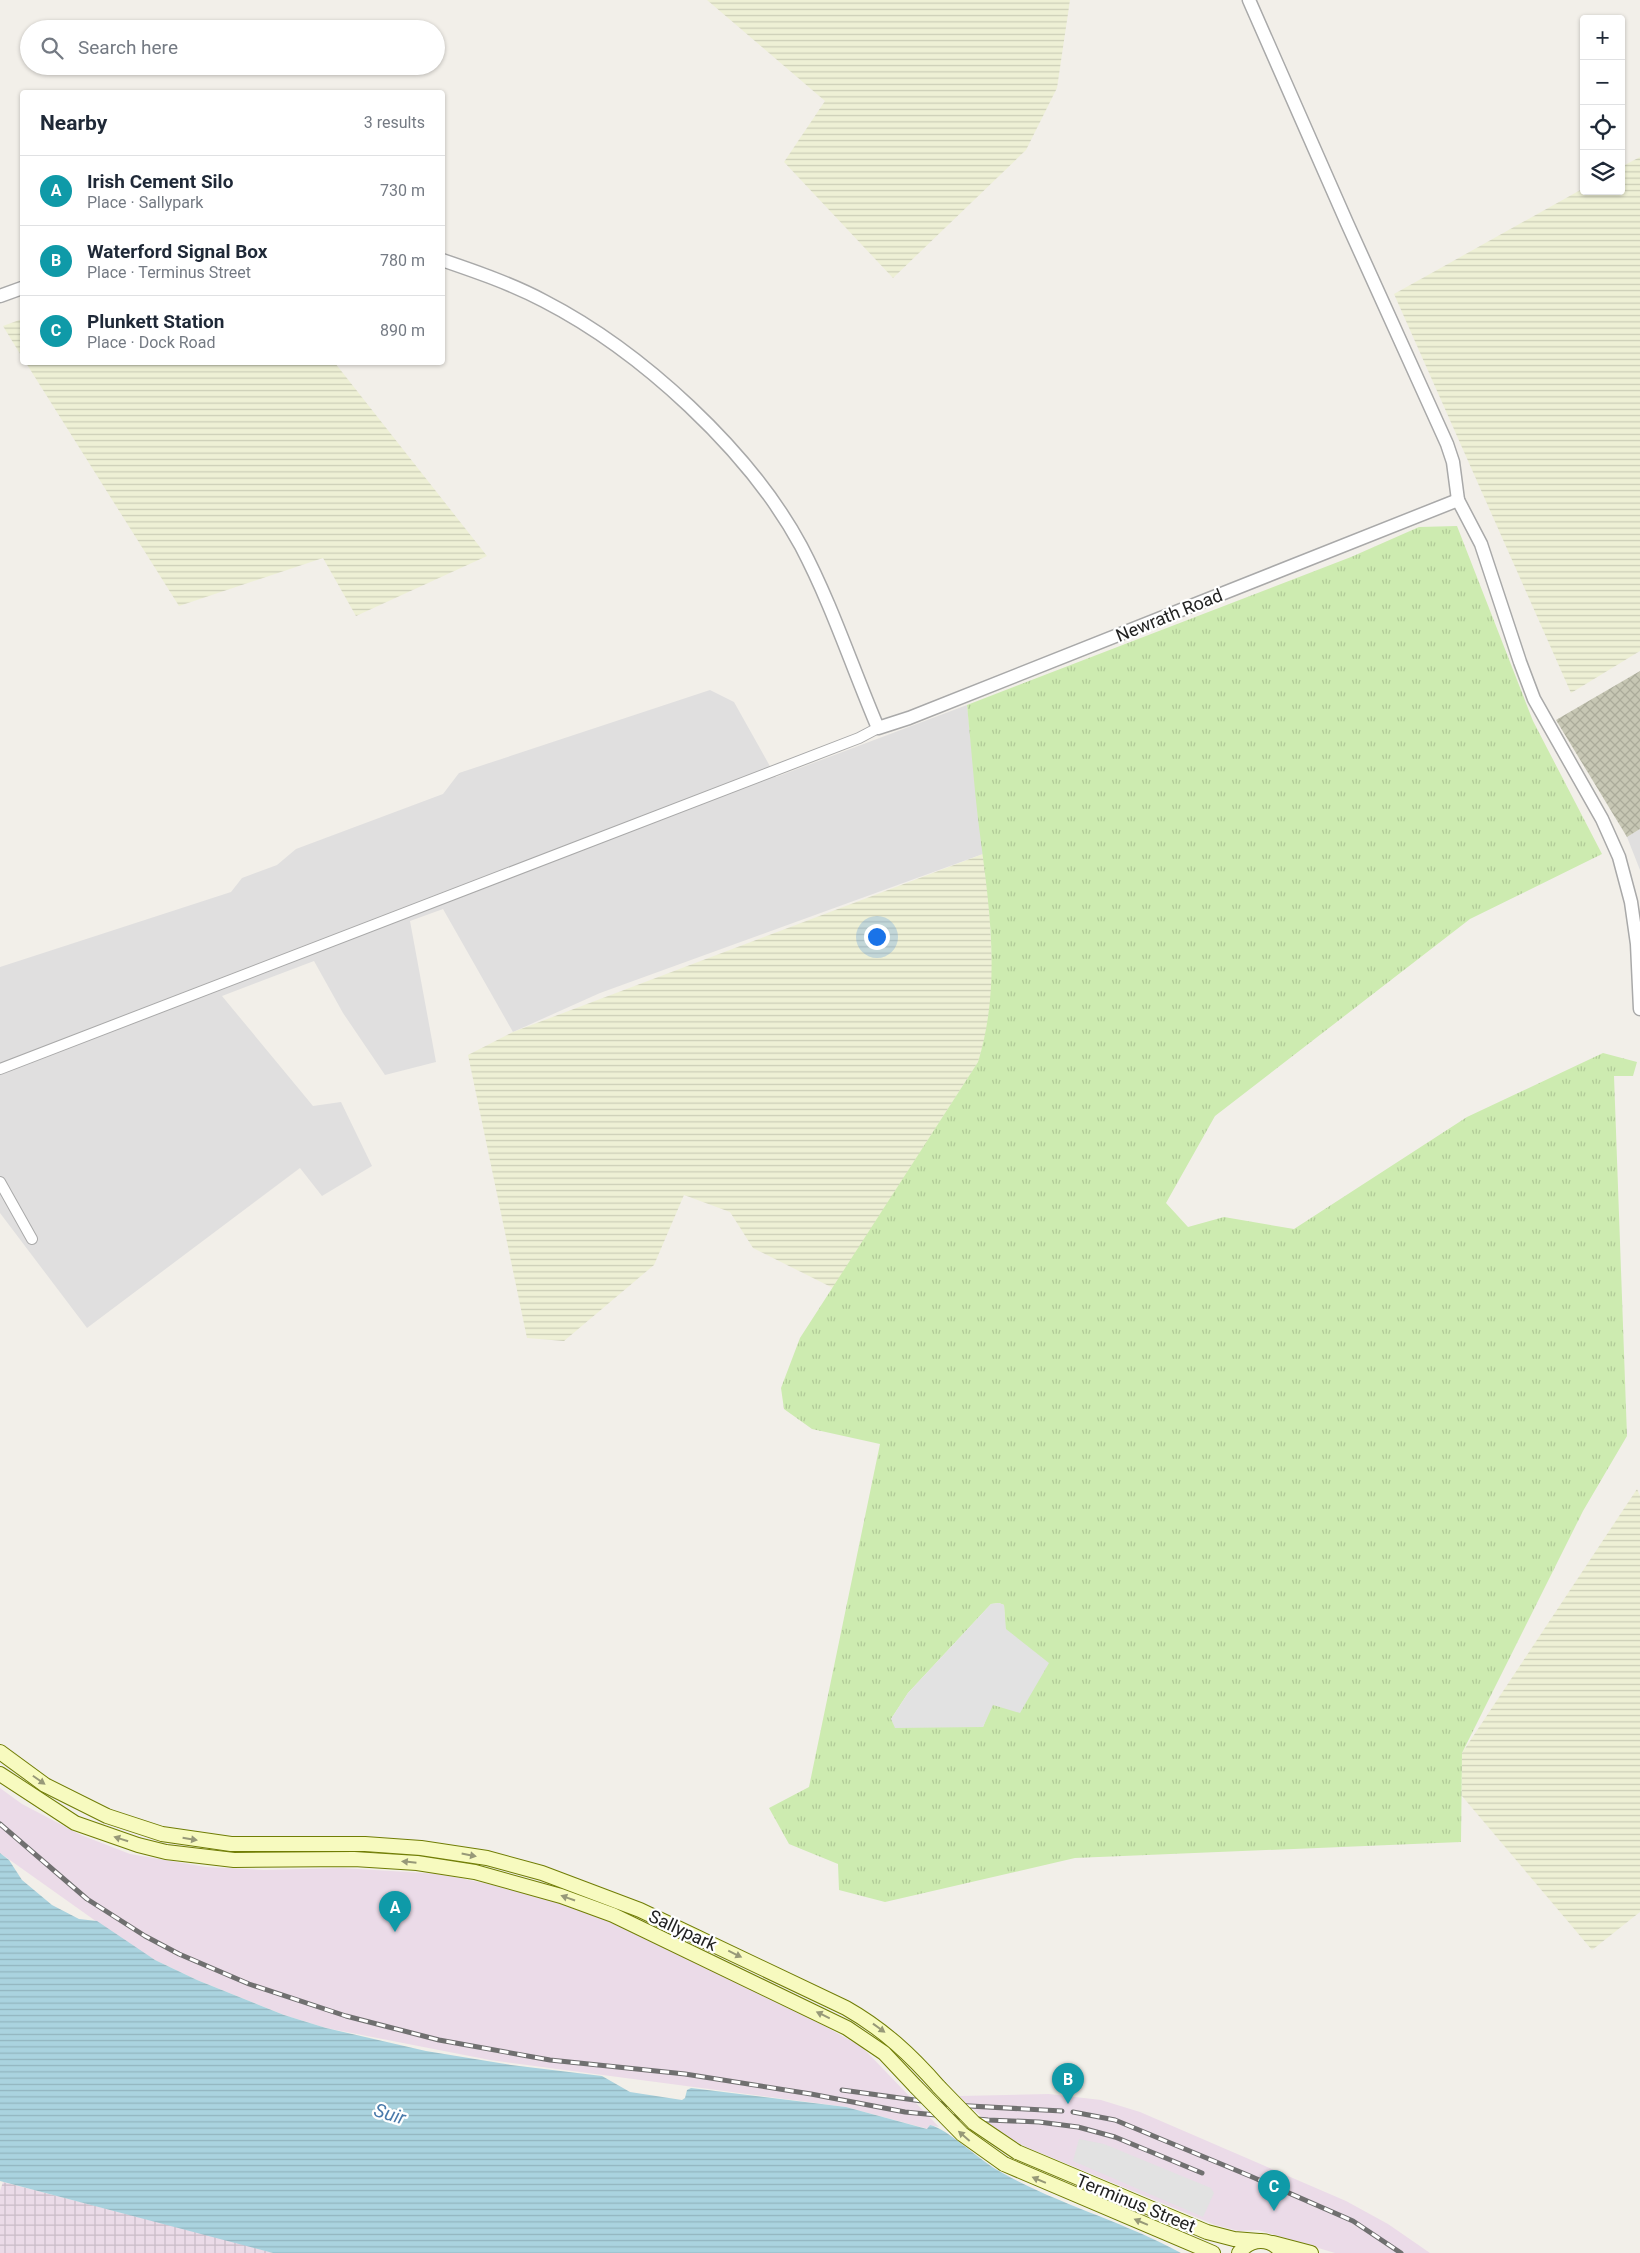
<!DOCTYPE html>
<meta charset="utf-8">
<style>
body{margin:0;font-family:Roboto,sans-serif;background:#f2f2f3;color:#1f2937}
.controls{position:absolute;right:15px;top:15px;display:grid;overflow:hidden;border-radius:5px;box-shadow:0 1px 4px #0004}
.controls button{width:45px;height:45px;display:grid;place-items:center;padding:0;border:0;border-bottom:1px solid #e0e1e3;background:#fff;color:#1f2937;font:25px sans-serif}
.you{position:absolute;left:876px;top:936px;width:18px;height:18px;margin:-12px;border:4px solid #fff;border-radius:50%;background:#1a73e8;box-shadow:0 0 0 8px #1a73e833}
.badge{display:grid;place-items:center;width:32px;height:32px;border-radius:50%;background:#d40000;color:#fff;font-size:16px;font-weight:700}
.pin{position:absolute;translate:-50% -41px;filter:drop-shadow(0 1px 2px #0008)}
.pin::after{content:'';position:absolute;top:26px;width:18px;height:15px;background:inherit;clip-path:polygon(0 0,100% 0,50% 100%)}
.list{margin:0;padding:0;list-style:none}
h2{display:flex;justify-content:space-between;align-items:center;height:65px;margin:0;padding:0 20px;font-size:21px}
h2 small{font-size:16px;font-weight:400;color:#747a83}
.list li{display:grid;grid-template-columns:32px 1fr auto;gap:15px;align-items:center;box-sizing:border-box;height:70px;padding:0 20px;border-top:1px solid #e0e1e3}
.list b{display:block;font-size:19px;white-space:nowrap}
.list p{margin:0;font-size:16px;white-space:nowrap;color:#747a83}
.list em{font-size:16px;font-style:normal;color:#747a83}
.icon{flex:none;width:28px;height:28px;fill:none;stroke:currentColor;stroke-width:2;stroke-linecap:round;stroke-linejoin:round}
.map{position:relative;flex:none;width:1640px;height:2253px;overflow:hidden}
.search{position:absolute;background:#fff;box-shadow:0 1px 4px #0004;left:20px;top:20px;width:425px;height:55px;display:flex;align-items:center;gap:12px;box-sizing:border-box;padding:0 18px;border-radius:28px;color:#747a83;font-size:19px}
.panel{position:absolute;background:#fff;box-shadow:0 1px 4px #0004;left:20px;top:90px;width:425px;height:275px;border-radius:5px}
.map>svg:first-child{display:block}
.residential{fill:#e0dfdf}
.industrial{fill:url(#industrial-grid)}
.railway{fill:#ebdbe8}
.construction{fill:url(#construction-cross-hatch)}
.farmland{fill:url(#farmland-rules)}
.grass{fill:url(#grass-tufts);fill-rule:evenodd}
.parking{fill:#e2e2e2}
.water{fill:url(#water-rules)}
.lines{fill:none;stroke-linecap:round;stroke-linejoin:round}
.minor-casing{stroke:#a9a9a9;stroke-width:12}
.tertiary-casing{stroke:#a9a9a9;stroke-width:15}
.secondary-casing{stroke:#707d05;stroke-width:16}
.minor{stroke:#fff;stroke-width:10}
.tertiary{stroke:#fff;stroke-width:12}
.secondary{stroke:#f7fabf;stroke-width:14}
.rail-casing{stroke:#707070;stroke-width:5}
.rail{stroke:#fff;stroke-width:3;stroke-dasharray:9;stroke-linecap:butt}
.secondary-bridge-casing{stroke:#707d05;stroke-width:16;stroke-linecap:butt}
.secondary-bridge{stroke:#f7fabf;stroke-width:14}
.oneway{fill:#979978}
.labels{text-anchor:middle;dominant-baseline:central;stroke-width:4.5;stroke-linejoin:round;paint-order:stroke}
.street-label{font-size:18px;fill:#222;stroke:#fff}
.water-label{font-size:19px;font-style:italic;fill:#4a7aab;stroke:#fff}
</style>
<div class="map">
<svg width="1640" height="2253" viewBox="0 0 1640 2253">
<defs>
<pattern id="industrial-grid" width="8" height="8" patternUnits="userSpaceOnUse" patternTransform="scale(1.25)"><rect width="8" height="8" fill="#ebdbe8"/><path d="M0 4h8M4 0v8" fill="none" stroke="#c9bcc7"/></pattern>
<pattern id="construction-cross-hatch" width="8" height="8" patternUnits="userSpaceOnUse" patternTransform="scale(1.25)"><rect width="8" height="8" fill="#c7c7b4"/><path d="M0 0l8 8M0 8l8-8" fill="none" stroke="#abab9a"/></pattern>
<pattern id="farmland-rules" width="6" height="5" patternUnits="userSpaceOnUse" patternTransform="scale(1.25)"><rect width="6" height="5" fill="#eef0d5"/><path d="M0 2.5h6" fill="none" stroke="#ccceb7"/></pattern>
<pattern id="grass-tufts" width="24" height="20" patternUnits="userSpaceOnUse" patternTransform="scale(1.25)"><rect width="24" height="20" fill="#cdebb0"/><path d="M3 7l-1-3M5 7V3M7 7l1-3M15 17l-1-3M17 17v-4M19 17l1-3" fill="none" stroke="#b0c997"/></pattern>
<pattern id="water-rules" width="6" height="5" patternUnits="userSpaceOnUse" patternTransform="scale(1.25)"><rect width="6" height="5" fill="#aad3df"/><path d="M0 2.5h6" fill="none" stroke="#92b5bf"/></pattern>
</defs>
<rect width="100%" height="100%" fill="#f2efe9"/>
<g class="residential">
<path d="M710,690L734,702L776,777L967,705L983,854L600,993L513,1032L443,909L410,921L436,1062L385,1075L343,1013L314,961L222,996L313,1106L341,1102L372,1166L322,1196L300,1168L87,1328L0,1213V967L231,892L242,878L277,865L296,849L443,794L459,773Z"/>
<path d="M1640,829V870L1627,837Z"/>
</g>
<path class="industrial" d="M3,2182L231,2241L273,2253H0V2191Z"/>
<g class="railway">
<path d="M0,1788L22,1804L81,1835L130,1854L206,1867L264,1870L342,1868L440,1874L513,1889L584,1910L796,2010L862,2047L939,2127L930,2125L928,2129L846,2107L490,2060L326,2028L284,2015L197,1980L155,1960L121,1939L0,1853Z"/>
<path d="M1049,2094L1101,2100L1140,2112L1346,2201L1388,2224L1430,2253H1335L1258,2230L1239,2231L1215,2225L1026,2147L1005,2136L992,2126L959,2096Z"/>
</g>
<path class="construction" d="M1640,671V829L1627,837L1556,720Z"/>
<g class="farmland">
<path d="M707,0H1070L1057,88L1026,150L893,278L784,162L825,101Z"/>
<path d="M1640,157V651L1571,693L1394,294L1584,188V191H1621V167Z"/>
<path d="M22,319V357L3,326Z"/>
<path d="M26,363H335L487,556L356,616L323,558L179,606Z"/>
<path d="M983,854L989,903L993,983L986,1035L978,1062L833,1288L753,1248L730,1212L684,1195L654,1265L564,1341L527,1338L468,1055L513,1032Z"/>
<path d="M1637,1489L1640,1496V1912L1592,1950L1462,1796V1753Z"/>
</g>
<path class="grass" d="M1457,526L1533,721L1602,854L1470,919L1215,1116L1166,1203L1188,1227L1224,1217L1294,1229L1467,1117L1603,1053L1637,1062L1633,1076H1614L1627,1436L1583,1511L1462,1753L1461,1842L1075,1858L885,1902L839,1890L838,1864L789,1844L769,1808L809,1787L880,1444L812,1429L784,1409L781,1388L800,1338L978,1062C1002,984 989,905 979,827C974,786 971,745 967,705L1351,557L1419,527ZM999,1603L1004,1605C1007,1645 999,1690 983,1727L891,1719L908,1693L991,1604Z"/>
<g class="parking">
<path d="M999,1603L1004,1605L1006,1629L1049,1663L1020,1713L993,1705L983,1727L895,1728L891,1719L908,1693L991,1604Z"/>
<path d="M1079,2139L1104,2144L1211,2188L1214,2193L1203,2217L1073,2161Z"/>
</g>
<path class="water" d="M0,1853L9,1860L22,1880L52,1905L79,1919L97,1921L155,1960L197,1980L284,2015L326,2028L426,2051L511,2065L602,2076L630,2092L682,2100L685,2098L687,2090L691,2088L846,2107L927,2129L930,2125C948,2129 979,2160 999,2171C1057,2204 1123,2221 1181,2253H273L0,2181Z"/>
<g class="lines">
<defs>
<g id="minor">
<path d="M0,1069L859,738L878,728"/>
<path d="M0,1182L32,1239"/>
</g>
<g id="tertiary">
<path d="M1249,0L1347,223L1447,444L1453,462L1458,500L1481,544L1520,662L1534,699L1602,819L1619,857L1631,902L1637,944L1640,1009"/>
<path d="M442,260C477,272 512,284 544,301C641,351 749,450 801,546C832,605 852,667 878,728L909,718L1458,500"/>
<path d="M0,296L22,288"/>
</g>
<g id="secondary">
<path d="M0,1752L45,1785L107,1816L162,1834L231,1844H365L421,1848L487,1858L542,1873L640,1910L846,2008C883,2029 911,2055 939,2087"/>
<path d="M0,1774L75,1823L138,1845L166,1852L234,1860L354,1859L417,1863L475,1872L561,1896L613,1915L847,2028L884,2053L916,2087"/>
<path d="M1017,2152L1207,2232L1234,2239L1259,2241"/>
<path d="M1004,2164L1213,2253"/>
<path d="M1273,2243L1311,2253"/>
<path d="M1239,2253C1251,2237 1271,2237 1282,2253"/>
</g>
</defs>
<use href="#minor" class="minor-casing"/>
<use href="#tertiary" class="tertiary-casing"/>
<use href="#secondary" class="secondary-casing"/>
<use href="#minor" class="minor"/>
<use href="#tertiary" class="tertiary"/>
<use href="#secondary" class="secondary"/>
<defs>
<g id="rail">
<path d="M0,1824L87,1899L145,1936L179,1954L249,1984L346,2016L439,2040L550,2060L685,2074L811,2094L905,2112L988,2120L1039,2122L1078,2127L1115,2137L1202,2173"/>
<path d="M842,2090L951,2105L1062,2111"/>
<path d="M1073,2112L1115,2120L1250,2176L1353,2221L1401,2253"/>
</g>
</defs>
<use href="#rail" class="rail-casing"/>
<use href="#rail" class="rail"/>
<defs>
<g id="secondary-bridge">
<path d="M916,2087L962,2134L1004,2164"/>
<path d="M939,2087L974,2123L1017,2152"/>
</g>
</defs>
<use href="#secondary-bridge" class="secondary-bridge-casing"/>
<use href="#secondary-bridge" class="secondary-bridge"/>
</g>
<defs><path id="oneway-solid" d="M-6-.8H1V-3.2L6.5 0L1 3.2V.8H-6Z" transform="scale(1.25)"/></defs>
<g class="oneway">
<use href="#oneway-solid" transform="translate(39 1780) rotate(35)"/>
<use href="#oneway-solid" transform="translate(121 1839) rotate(-162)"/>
<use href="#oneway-solid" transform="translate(190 1839) rotate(9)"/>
<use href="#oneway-solid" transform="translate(469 1855) rotate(11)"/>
<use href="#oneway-solid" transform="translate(409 1862) rotate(-174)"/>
<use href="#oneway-solid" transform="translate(568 1898) rotate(-161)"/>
<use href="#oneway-solid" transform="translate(735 1954) rotate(26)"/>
<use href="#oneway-solid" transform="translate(823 2015) rotate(-154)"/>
<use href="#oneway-solid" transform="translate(879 2028) rotate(36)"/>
<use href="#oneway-solid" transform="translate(964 2136) rotate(-139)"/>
<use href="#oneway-solid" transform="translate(1039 2180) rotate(-157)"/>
<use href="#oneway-solid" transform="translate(1141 2222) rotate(-157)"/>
</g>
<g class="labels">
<g class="street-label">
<text transform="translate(1169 615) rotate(-22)">Newrath Road</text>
<text transform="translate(683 1930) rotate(25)">Sallypark</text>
<text transform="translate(1136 2203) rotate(22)">Terminus Street</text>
</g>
<g class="water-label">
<text transform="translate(390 2114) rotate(17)">Suir</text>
</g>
</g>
</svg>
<div class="controls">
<button>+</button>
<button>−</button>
<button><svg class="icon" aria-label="locate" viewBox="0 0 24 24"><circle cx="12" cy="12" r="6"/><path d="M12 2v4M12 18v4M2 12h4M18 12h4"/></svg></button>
<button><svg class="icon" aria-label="layers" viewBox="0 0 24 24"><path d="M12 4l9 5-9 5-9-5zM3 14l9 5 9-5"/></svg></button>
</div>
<div class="you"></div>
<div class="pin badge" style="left:395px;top:1932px;background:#0f9aa8">A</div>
<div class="pin badge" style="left:1068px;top:2104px;background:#0f9aa8">B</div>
<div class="pin badge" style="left:1274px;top:2211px;background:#0f9aa8">C</div>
<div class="search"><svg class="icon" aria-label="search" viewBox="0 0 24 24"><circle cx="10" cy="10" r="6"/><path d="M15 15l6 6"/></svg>Search here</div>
<section class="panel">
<h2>Nearby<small>3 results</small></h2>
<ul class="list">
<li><span class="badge" style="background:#0f9aa8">A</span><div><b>Irish Cement Silo</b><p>Place · Sallypark</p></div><em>730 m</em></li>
<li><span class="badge" style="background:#0f9aa8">B</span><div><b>Waterford Signal Box</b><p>Place · Terminus Street</p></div><em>780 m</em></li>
<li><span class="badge" style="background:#0f9aa8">C</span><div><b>Plunkett Station</b><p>Place · Dock Road</p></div><em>890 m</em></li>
</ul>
</section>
</div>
